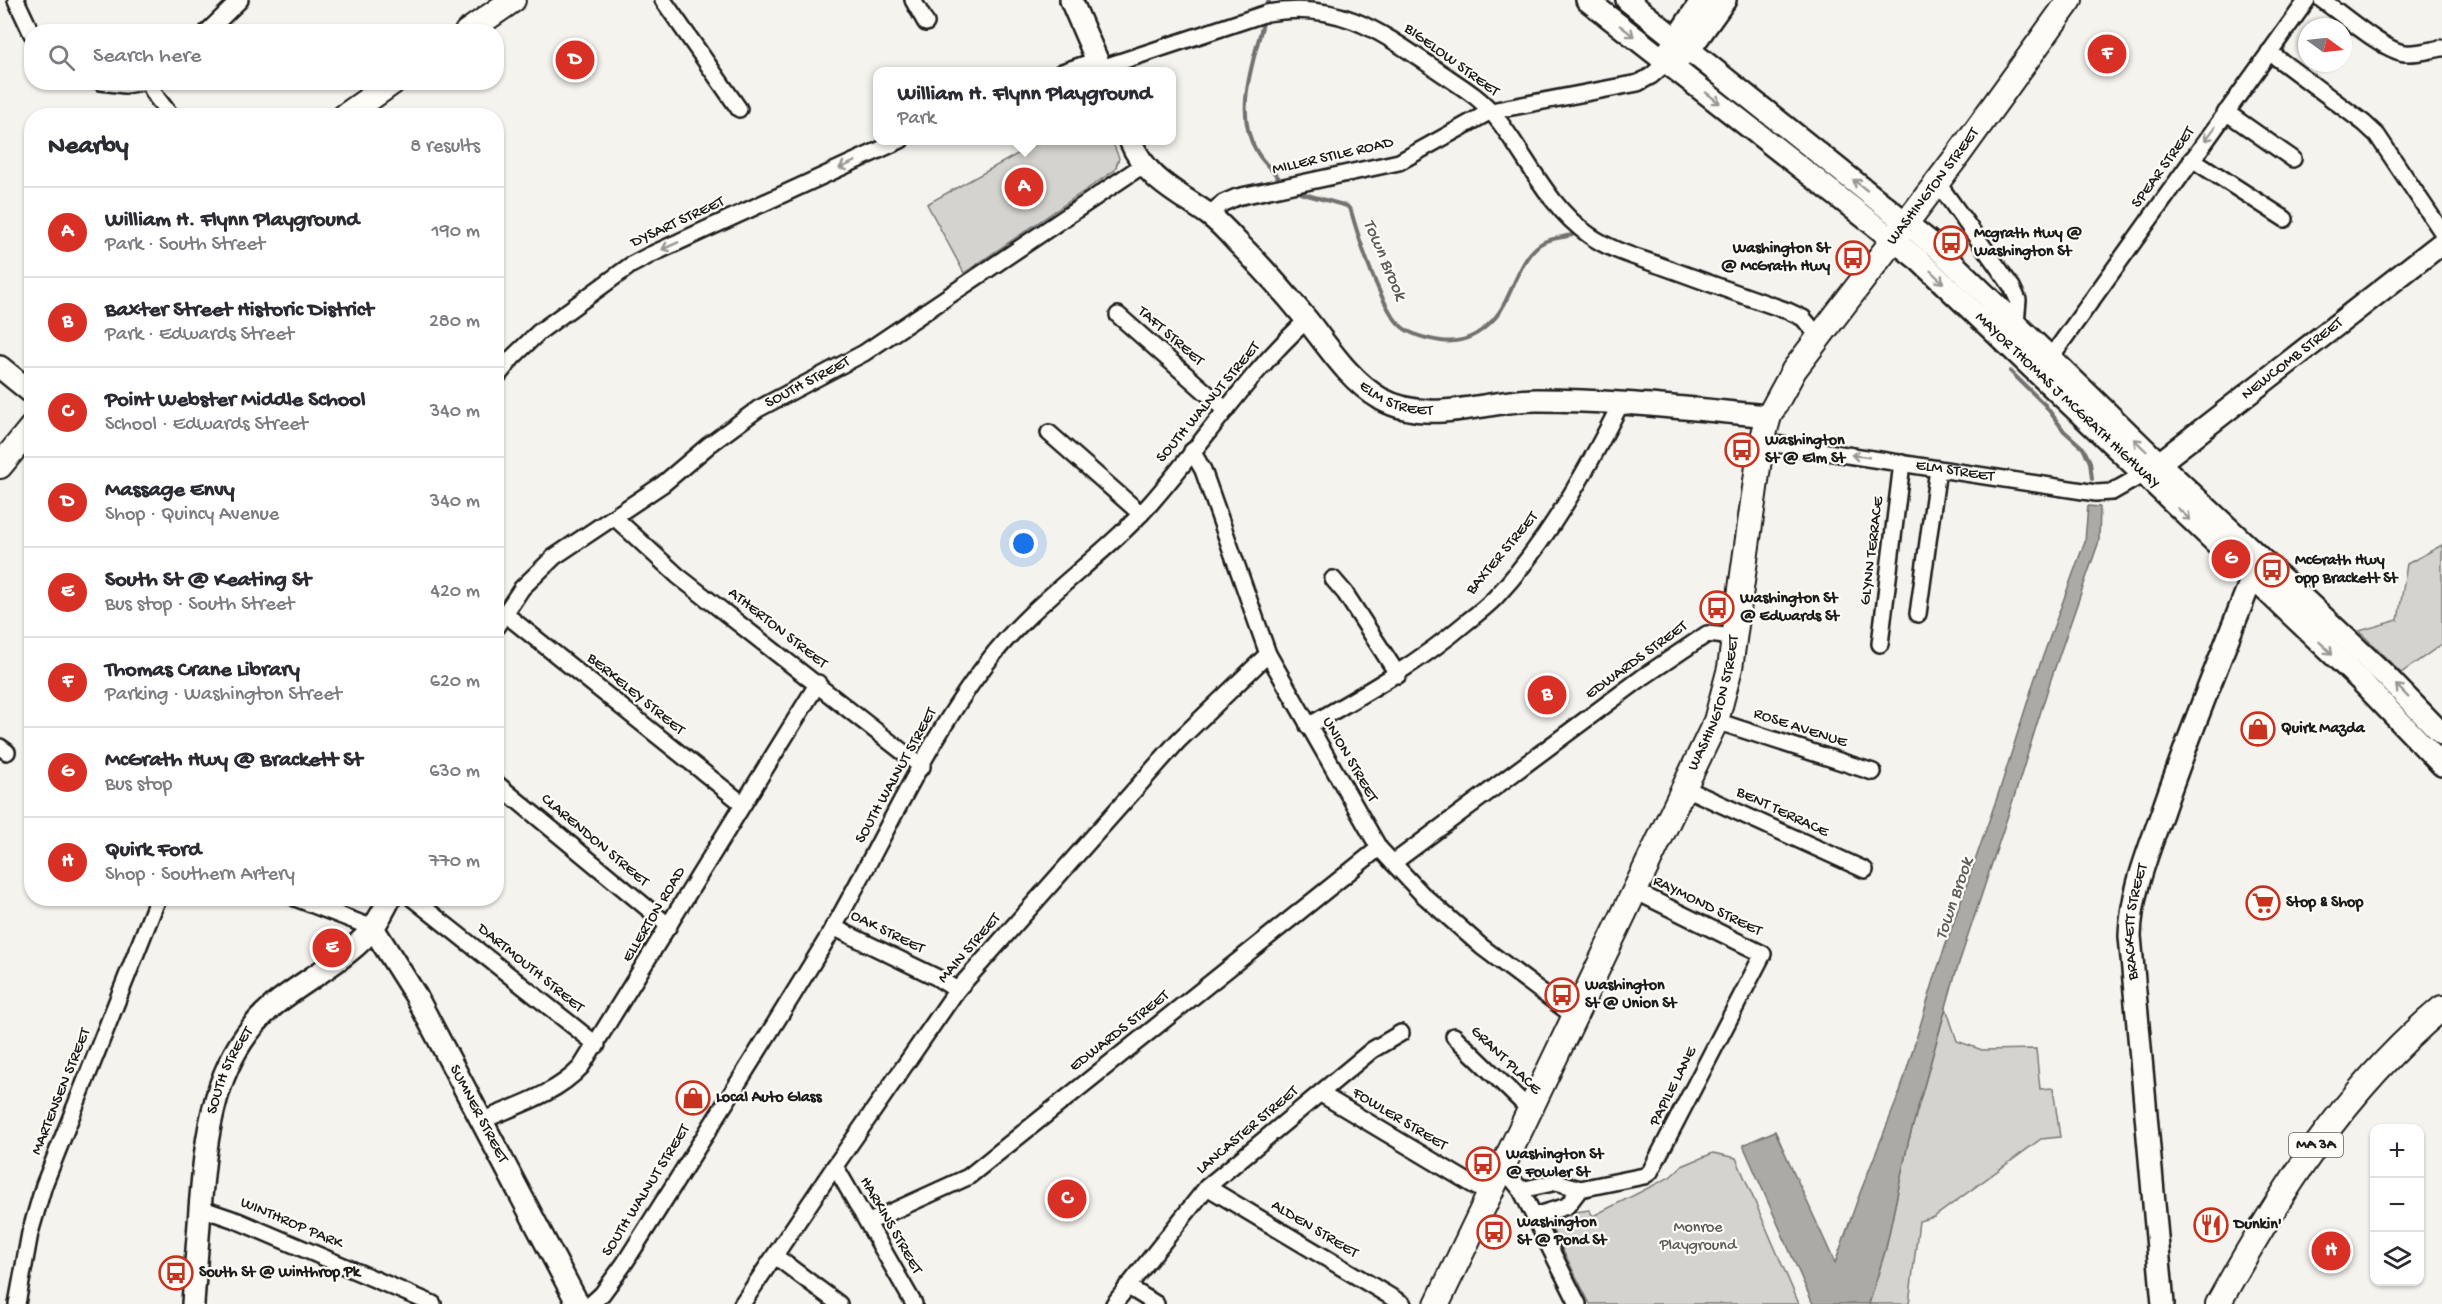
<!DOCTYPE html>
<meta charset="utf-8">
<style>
body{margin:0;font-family:"Gochi Hand",sans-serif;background:#f7f7f7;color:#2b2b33}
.controls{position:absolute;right:18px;bottom:18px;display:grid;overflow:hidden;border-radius:12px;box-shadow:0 2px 4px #0004}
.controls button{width:54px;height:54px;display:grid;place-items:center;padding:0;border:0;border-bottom:2px solid #e1e1e2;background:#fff;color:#2b2b33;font:30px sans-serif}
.compass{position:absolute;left:2298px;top:18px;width:54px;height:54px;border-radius:50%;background:#fff;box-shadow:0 2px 4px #0004;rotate:105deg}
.you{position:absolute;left:1024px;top:544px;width:21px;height:21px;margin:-15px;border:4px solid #fff;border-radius:50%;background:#1a73e8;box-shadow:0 0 0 9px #1a73e833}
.badge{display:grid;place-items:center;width:39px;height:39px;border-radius:50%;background:#d93025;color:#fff;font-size:20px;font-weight:700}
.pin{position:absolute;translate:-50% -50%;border:3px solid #fff;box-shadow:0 2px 6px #0006}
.popup{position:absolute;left:873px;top:67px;width:303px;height:78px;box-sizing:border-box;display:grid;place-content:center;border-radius:12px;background:#fff;filter:drop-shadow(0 2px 4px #0005);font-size:20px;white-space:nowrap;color:#7c7c81}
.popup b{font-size:22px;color:#2b2b33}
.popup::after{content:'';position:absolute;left:50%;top:100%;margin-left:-12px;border:12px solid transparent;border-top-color:#fff}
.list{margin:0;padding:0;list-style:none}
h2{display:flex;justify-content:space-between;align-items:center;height:78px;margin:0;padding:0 24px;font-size:26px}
h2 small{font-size:20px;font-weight:400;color:#7c7c81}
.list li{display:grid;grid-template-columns:39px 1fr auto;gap:18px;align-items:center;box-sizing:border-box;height:90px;padding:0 24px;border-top:2px solid #e1e1e2}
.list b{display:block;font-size:22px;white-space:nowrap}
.list p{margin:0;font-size:20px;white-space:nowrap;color:#7c7c81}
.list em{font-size:20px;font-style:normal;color:#7c7c81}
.icon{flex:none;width:33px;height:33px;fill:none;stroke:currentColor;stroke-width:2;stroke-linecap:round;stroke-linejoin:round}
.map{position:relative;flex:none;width:2442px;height:1304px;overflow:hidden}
.search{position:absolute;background:#fff;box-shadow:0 2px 4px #0004;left:24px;top:24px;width:480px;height:66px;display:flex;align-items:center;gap:15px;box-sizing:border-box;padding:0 21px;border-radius:24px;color:#7c7c81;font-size:22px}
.panel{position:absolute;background:#fff;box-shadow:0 2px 4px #0004;left:24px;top:108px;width:480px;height:798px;border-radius:24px}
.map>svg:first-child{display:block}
.green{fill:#d4d3cf;stroke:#787876;stroke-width:1.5}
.water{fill:#abaaa6;stroke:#72716f;stroke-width:1.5}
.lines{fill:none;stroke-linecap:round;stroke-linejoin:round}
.stream{stroke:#72716f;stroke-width:4}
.street-casing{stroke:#1c1c1c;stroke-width:20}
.secondary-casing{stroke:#1c1c1c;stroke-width:26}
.primary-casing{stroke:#1c1c1c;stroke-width:28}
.street{stroke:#fdfcf7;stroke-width:15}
.secondary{stroke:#fdfcf7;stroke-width:21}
.primary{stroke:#fdfcf7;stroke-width:24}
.oneway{stroke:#989794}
.labels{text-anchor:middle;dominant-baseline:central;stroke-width:4.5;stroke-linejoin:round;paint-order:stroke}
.shield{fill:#fdfcf7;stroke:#605f5e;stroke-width:1.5}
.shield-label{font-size:15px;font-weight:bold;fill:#1c1c1c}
.street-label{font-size:16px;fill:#1c1c1c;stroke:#fdfcf7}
.poi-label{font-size:16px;font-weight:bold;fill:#1c1c1c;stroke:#fdfcf7;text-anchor:start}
.park-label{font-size:16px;fill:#5c5c5b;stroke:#fdfcf7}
.water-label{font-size:18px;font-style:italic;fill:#5c5c5a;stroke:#fdfcf7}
</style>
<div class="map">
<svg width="2442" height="1304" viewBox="0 0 2442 1304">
<rect width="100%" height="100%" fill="#f4f3ee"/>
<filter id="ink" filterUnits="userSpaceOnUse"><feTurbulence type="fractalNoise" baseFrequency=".0167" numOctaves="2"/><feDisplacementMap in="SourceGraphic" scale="12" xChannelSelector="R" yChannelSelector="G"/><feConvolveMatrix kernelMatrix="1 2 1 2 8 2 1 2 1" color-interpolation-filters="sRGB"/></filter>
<g filter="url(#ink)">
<g class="green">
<path d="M1041,141H1112L1119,158L1115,170L964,273L927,204Z"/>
<path d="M2442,545V644L2401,673L2359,631L2398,620L2407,564Z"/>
<path d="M1946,1008L1957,1041L1982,1050L2036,1049L2040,1089L2053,1088L2060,1137L2041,1139L1934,1217L1919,1221L1909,1304H1869L1886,1248L1908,1143Z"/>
<path d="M1713,1153L1736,1158L1799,1304H1590L1548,1221L1555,1215L1589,1210L1593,1216L1670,1177L1682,1166Z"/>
</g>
<path class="water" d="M2088,506L2100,507L2099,541L2050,682L2017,788L1955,975L1908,1143L1886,1248L1869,1304H1813L1743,1145L1775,1131L1835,1263L1860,1193L1900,1092L1937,970L2000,789L2035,678L2085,541Z"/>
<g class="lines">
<g class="stream">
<path d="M1268,3L1269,0"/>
<path d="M1263,23C1253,63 1233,114 1257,152C1262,161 1271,169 1278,177"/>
<path d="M1300,193L1347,206L1351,211C1359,239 1381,309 1402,327C1413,336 1428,339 1441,341C1462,344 1478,336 1493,320C1513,300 1518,253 1546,241C1554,238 1564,237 1572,235"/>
<path d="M2010,371L2045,405L2064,431L2083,448L2090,462L2092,479"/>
</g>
<defs>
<g id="street">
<path d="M16,0L32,34"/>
<path d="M663,0L739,109"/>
<path d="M913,0L926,23"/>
<path d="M2322,0C2341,13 2384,51 2405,53C2418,54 2430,50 2442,48"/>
<path d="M207,32L240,0"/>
<path d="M2269,52L2364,123L2377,135L2442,232"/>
<path d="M1101,68L1267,13C1339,0 1381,32 1437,70C1457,84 1479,96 1494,115C1527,155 1546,205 1589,235C1611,251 1640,258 1664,267C1706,282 1747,297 1788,311L1803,318L1819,337"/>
<path d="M1062,72L1097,60"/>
<path d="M101,82L125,85L142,82"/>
<path d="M148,82L157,98L171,116"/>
<path d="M2226,112L2293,159"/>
<path d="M2192,159L2285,219"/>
<path d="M1937,182L2012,287L2018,300L2016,324"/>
<path d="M1208,215L1223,203L1237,197L1399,162L1491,111L1638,83L1651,76L1667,62"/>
<path d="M1118,315L1226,410"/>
<path d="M2051,357L2307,0"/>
<path d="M496,378L513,357L539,332L631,265L650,255L901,140"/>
<path d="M1049,433L1141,514"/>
<path id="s1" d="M1762,442L2096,493L2112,492L2142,475"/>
<path d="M1192,451L1203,470L1268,654L1379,848L1422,894L1482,947L1575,1017"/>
<path d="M614,517L678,576L922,767"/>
<path d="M1333,579L1345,593L1398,675"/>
<path d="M504,613L743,804"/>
<path d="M1918,614L1938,469"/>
<path id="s2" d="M496,627L522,588L554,557L663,484L709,445L758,409L864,353L1143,165"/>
<path d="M1880,644L1902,463"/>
<path d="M1716,721L1873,772"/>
<path d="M1308,726C1364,694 1419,663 1468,621C1477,614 1487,606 1495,598C1548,541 1586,472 1621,403"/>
<path d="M0,747L7,752"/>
<path d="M496,783L669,926"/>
<path d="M1685,788L1865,870"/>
<path d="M1393,863L1643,677L1707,634L1735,637"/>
<path d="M295,898L373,928"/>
<path d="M412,898L597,1045"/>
<path d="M833,927L936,977L957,990"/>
<path d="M1454,1036L1531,1111"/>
<path d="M1321,1094L1490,1195"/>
<path d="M481,1121C515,1106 555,1095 581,1067L818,683"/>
<path d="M835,1166L914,1304"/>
<path d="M1503,1168L1521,1190L1578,1304"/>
<path d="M1207,1187L1403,1304"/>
<path d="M1521,1190L1557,1182L1580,1189L1644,1176L1650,1172L1763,954L1635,891"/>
<path d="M200,1208L238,1221L433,1304"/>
<path d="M1534,1216L1567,1206L1580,1189"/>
<path d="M869,1222L968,1177L1379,848"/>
<path d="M775,1256L839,1304"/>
<path d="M1127,1286L1156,1304"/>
<path d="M17,1304L30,1233L44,1185L158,898"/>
<path d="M591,1304L602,1294L624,1264C692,1156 761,1048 827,939C879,850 923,746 986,664C1032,602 1099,561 1150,504C1203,444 1247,374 1307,320"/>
<path d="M742,1304L835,1166L957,990L1178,741L1268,654"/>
<path d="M1114,1304L1207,1187L1372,1050L1401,1033"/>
</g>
<g id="secondary">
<path d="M1071,0L1102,72"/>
<path id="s3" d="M1587,0L1919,260L2361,681L2442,765"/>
<path d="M1627,0L1936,247L2160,464L2385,675L2442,734"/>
<path d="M1669,50L1702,0"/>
<path d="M1679,58L1690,49L1725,0"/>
<path id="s4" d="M1130,140C1146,179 1175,191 1208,214C1219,222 1228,232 1237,242C1262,267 1285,293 1307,320C1329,348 1350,381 1381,399C1430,426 1486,400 1537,400C1615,400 1692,409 1769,416"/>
<path d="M0,367L32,393"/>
<path id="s5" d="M2149,471L2442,243"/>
<path id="s6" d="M373,928L416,996L578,1304"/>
<path id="s7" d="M193,1304C195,1272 198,1240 200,1209C206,1135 213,1056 274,1005C303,981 353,956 374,926C380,918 385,908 390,898"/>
<path id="s8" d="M2163,1304L2130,936C2131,893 2148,853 2162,813C2189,734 2221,656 2252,578L2259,568"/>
</g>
<g id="primary">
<path d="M467,32L513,0"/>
<path d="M345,116L393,82"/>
<path d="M0,466L32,427"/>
<path id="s9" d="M1437,1304L1716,721L1730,668L1761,445L1769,416L1794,370L1958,155L2070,0"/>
<path d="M2218,1304C2279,1194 2344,1090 2442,1008"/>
</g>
</defs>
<use href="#street" class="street-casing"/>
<use href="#secondary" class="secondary-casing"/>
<use href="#primary" class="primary-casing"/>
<use href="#street" class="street"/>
<use href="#secondary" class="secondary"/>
<use href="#primary" class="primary"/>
</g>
<defs><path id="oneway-shaft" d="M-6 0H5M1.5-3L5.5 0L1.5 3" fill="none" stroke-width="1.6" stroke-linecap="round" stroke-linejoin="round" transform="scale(1.5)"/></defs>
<g class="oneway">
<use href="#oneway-shaft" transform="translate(1627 31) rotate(38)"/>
<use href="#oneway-shaft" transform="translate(1713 98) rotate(38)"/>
<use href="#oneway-shaft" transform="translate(2210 134) rotate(126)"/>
<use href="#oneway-shaft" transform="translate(847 165) rotate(156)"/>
<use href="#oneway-shaft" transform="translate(1860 185) rotate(-142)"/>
<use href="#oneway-shaft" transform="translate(670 246) rotate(156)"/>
<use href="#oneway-shaft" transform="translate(1937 277) rotate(44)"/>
<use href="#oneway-shaft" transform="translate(2140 445) rotate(-136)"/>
<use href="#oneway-shaft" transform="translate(1860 456) rotate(-172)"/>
<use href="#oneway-shaft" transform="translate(2184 514) rotate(43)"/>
<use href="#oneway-shaft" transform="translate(2326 648) rotate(43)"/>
<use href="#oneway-shaft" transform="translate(2402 691) rotate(-135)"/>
</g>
</g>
<defs>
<symbol id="bus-ring" viewBox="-11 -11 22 22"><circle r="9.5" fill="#fdfcf7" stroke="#c8321e" stroke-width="1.5"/><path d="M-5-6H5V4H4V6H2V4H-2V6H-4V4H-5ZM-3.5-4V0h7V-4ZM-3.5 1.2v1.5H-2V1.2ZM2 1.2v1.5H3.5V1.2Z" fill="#c8321e"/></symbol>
<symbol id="shop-ring" viewBox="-11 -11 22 22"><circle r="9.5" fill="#fdfcf7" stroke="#c8321e" stroke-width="1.5"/><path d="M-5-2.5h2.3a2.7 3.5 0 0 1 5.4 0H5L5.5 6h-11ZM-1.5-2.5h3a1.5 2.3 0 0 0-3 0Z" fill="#c8321e"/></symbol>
<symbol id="supermarket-ring" viewBox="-11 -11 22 22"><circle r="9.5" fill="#fdfcf7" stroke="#c8321e" stroke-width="1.5"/><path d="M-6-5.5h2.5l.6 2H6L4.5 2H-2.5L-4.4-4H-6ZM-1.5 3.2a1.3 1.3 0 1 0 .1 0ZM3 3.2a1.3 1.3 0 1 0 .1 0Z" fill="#c8321e"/></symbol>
<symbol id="restaurant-ring" viewBox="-11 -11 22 22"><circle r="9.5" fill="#fdfcf7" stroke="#c8321e" stroke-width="1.5"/><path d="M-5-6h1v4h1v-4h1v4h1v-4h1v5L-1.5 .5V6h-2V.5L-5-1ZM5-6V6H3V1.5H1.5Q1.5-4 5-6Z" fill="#c8321e"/></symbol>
</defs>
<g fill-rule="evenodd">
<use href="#bus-ring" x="1932" y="224" width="38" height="38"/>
<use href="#bus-ring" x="1834" y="239" width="38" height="38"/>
<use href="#bus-ring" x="1723" y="431" width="38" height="38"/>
<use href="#bus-ring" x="2253" y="551" width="38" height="38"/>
<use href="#bus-ring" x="1698" y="589" width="38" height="38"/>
<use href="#shop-ring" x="2239" y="710" width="38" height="38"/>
<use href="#supermarket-ring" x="2244" y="884" width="38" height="38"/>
<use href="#bus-ring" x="1543" y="976" width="38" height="38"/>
<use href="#shop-ring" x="674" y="1079" width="38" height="38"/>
<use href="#bus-ring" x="1464" y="1145" width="38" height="38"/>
<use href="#restaurant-ring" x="2192" y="1206" width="38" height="38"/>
<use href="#bus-ring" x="1475" y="1213" width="38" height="38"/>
<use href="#bus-ring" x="157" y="1254" width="38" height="38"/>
</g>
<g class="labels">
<rect class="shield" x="2289" y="1133" width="54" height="24" rx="4.5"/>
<g class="shield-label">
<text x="2316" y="1145">MA 3A</text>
</g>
<g class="street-label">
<text transform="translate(1451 61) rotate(36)">BIGELOW STREET</text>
<text transform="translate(1333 157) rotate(-13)">MILLER STILE ROAD</text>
<text transform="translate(2164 168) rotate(-54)">SPEAR STREET</text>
<text stroke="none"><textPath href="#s9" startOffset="1239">WASHINGTON STREET</textPath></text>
<text transform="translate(678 223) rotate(-25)">DYSART STREET</text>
<text transform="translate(1170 337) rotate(41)">TAFT STREET</text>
<text stroke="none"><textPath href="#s5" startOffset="182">NEWCOMB STREET</textPath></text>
<text stroke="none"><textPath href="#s2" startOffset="400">SOUTH STREET</textPath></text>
<text stroke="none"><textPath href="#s4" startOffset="378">ELM STREET</textPath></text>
<text stroke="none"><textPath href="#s3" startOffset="626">MAYOR THOMAS J MCGRATH HIGHWAY</textPath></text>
<text transform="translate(1209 403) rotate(-50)">SOUTH WALNUT STREET</text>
<text stroke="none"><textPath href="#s1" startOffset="195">ELM STREET</textPath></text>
<text transform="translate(1873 551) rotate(-83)">GLYNN TERRACE</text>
<text transform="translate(1503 554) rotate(-50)">BAXTER STREET</text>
<text transform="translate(777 629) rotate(38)">ATHERTON STREET</text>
<text transform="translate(1637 661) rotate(-36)">EDWARDS STREET</text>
<text transform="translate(635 695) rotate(39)">BERKELEY STREET</text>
<text stroke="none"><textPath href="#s9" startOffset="663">WASHINGTON STREET</textPath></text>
<text transform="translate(1800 729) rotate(18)">ROSE AVENUE</text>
<text transform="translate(1349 760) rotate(60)">UNION STREET</text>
<text transform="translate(897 776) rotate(-61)">SOUTH WALNUT STREET</text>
<text transform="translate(1782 813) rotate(25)">BENT TERRACE</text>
<text transform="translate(594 841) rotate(40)">CLARENDON STREET</text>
<text transform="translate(1707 907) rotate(26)">RAYMOND STREET</text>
<text transform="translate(655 915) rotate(-59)">ELLERTON ROAD</text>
<text stroke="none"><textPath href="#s8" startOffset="384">BRACKETT STREET</textPath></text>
<text transform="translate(887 933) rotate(26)">OAK STREET</text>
<text transform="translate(970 949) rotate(-49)">MAIN STREET</text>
<text transform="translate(530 969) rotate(39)">DARTMOUTH STREET</text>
<text transform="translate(1120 1032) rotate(-38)">EDWARDS STREET</text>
<text transform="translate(1505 1061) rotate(44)">GRANT PLACE</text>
<text stroke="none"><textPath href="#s7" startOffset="238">SOUTH STREET</textPath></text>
<text transform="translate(1674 1087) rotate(-63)">PAPILE LANE</text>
<text transform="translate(62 1092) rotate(-68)">MARTENSEN STREET</text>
<text stroke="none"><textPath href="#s6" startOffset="214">SUMNER STREET</textPath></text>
<text transform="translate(1399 1120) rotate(31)">FOWLER STREET</text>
<text transform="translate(1248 1131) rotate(-40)">LANCASTER STREET</text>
<text transform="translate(647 1191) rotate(-58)">SOUTH WALNUT STREET</text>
<text transform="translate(291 1224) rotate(23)">WINTHROP PARK</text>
<text transform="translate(890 1226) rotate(60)">HARKINS STREET</text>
<text transform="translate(1314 1230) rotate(31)">ALDEN STREET</text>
</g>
<g class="poi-label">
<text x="1974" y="234">Mcgrath Hwy @<tspan x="1974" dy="18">Washington St</tspan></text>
<text x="1830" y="249" text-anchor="end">Washington St<tspan x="1830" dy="18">@ McGrath Hwy</tspan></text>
<text x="1765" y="441">Washington<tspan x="1765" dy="18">St @ Elm St</tspan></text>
<text x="2295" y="561">McGrath Hwy<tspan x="2295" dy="18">opp Brackett St</tspan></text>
<text x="1740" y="599">Washington St<tspan x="1740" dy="18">@ Edwards St</tspan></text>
<text x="2281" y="729">Quirk Mazda</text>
<text x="2286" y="903">Stop &amp; Shop</text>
<text x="1585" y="986">Washington<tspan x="1585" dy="18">St @ Union St</tspan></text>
<text x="716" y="1098">Local Auto Glass</text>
<text x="1506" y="1155">Washington St<tspan x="1506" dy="18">@ Fowler St</tspan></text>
<text x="1517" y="1223">Washington<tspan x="1517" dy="18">St @ Pond St</tspan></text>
<text x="2234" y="1225">Dunkin'</text>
<text x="199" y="1273">South St @ Winthrop Pk</text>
</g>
<g class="park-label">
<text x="1698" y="1228">Monroe<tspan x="1698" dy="18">Playground</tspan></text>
</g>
<g class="water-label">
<text transform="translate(1384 260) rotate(67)">Town Brook</text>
<text transform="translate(1955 899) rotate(-71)">Town Brook</text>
</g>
</g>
</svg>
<div class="controls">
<button>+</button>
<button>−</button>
<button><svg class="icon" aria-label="layers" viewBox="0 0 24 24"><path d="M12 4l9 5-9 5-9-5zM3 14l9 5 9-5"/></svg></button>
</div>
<svg class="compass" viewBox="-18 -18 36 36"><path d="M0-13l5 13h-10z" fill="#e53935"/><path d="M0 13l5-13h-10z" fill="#7c7c81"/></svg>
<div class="you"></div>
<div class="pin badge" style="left:1024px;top:187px">A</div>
<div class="popup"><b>William H. Flynn Playground</b>Park</div>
<div class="pin badge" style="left:1547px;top:695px">B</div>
<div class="pin badge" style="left:1067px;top:1199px">C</div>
<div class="pin badge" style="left:575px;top:60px">D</div>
<div class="pin badge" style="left:332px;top:948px">E</div>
<div class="pin badge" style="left:2107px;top:54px">F</div>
<div class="pin badge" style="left:2231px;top:559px">G</div>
<div class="pin badge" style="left:2331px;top:1251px">H</div>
<div class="search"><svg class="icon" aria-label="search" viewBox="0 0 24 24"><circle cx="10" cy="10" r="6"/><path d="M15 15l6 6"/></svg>Search here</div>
<section class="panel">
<h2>Nearby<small>8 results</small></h2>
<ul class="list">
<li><span class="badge">A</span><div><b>William H. Flynn Playground</b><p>Park · South Street</p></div><em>190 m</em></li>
<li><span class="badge">B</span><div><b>Baxter Street Historic District</b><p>Park · Edwards Street</p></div><em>280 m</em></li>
<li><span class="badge">C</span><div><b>Point Webster Middle School</b><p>School · Edwards Street</p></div><em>340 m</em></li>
<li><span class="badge">D</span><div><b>Massage Envy</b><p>Shop · Quincy Avenue</p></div><em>340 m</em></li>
<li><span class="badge">E</span><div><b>South St @ Keating St</b><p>Bus stop · South Street</p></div><em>420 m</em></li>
<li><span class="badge">F</span><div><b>Thomas Crane Library</b><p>Parking · Washington Street</p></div><em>620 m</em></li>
<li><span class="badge">G</span><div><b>McGrath Hwy @ Brackett St</b><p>Bus stop</p></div><em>630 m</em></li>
<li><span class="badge">H</span><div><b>Quirk Ford</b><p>Shop · Southern Artery</p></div><em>770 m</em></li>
</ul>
</section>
</div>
